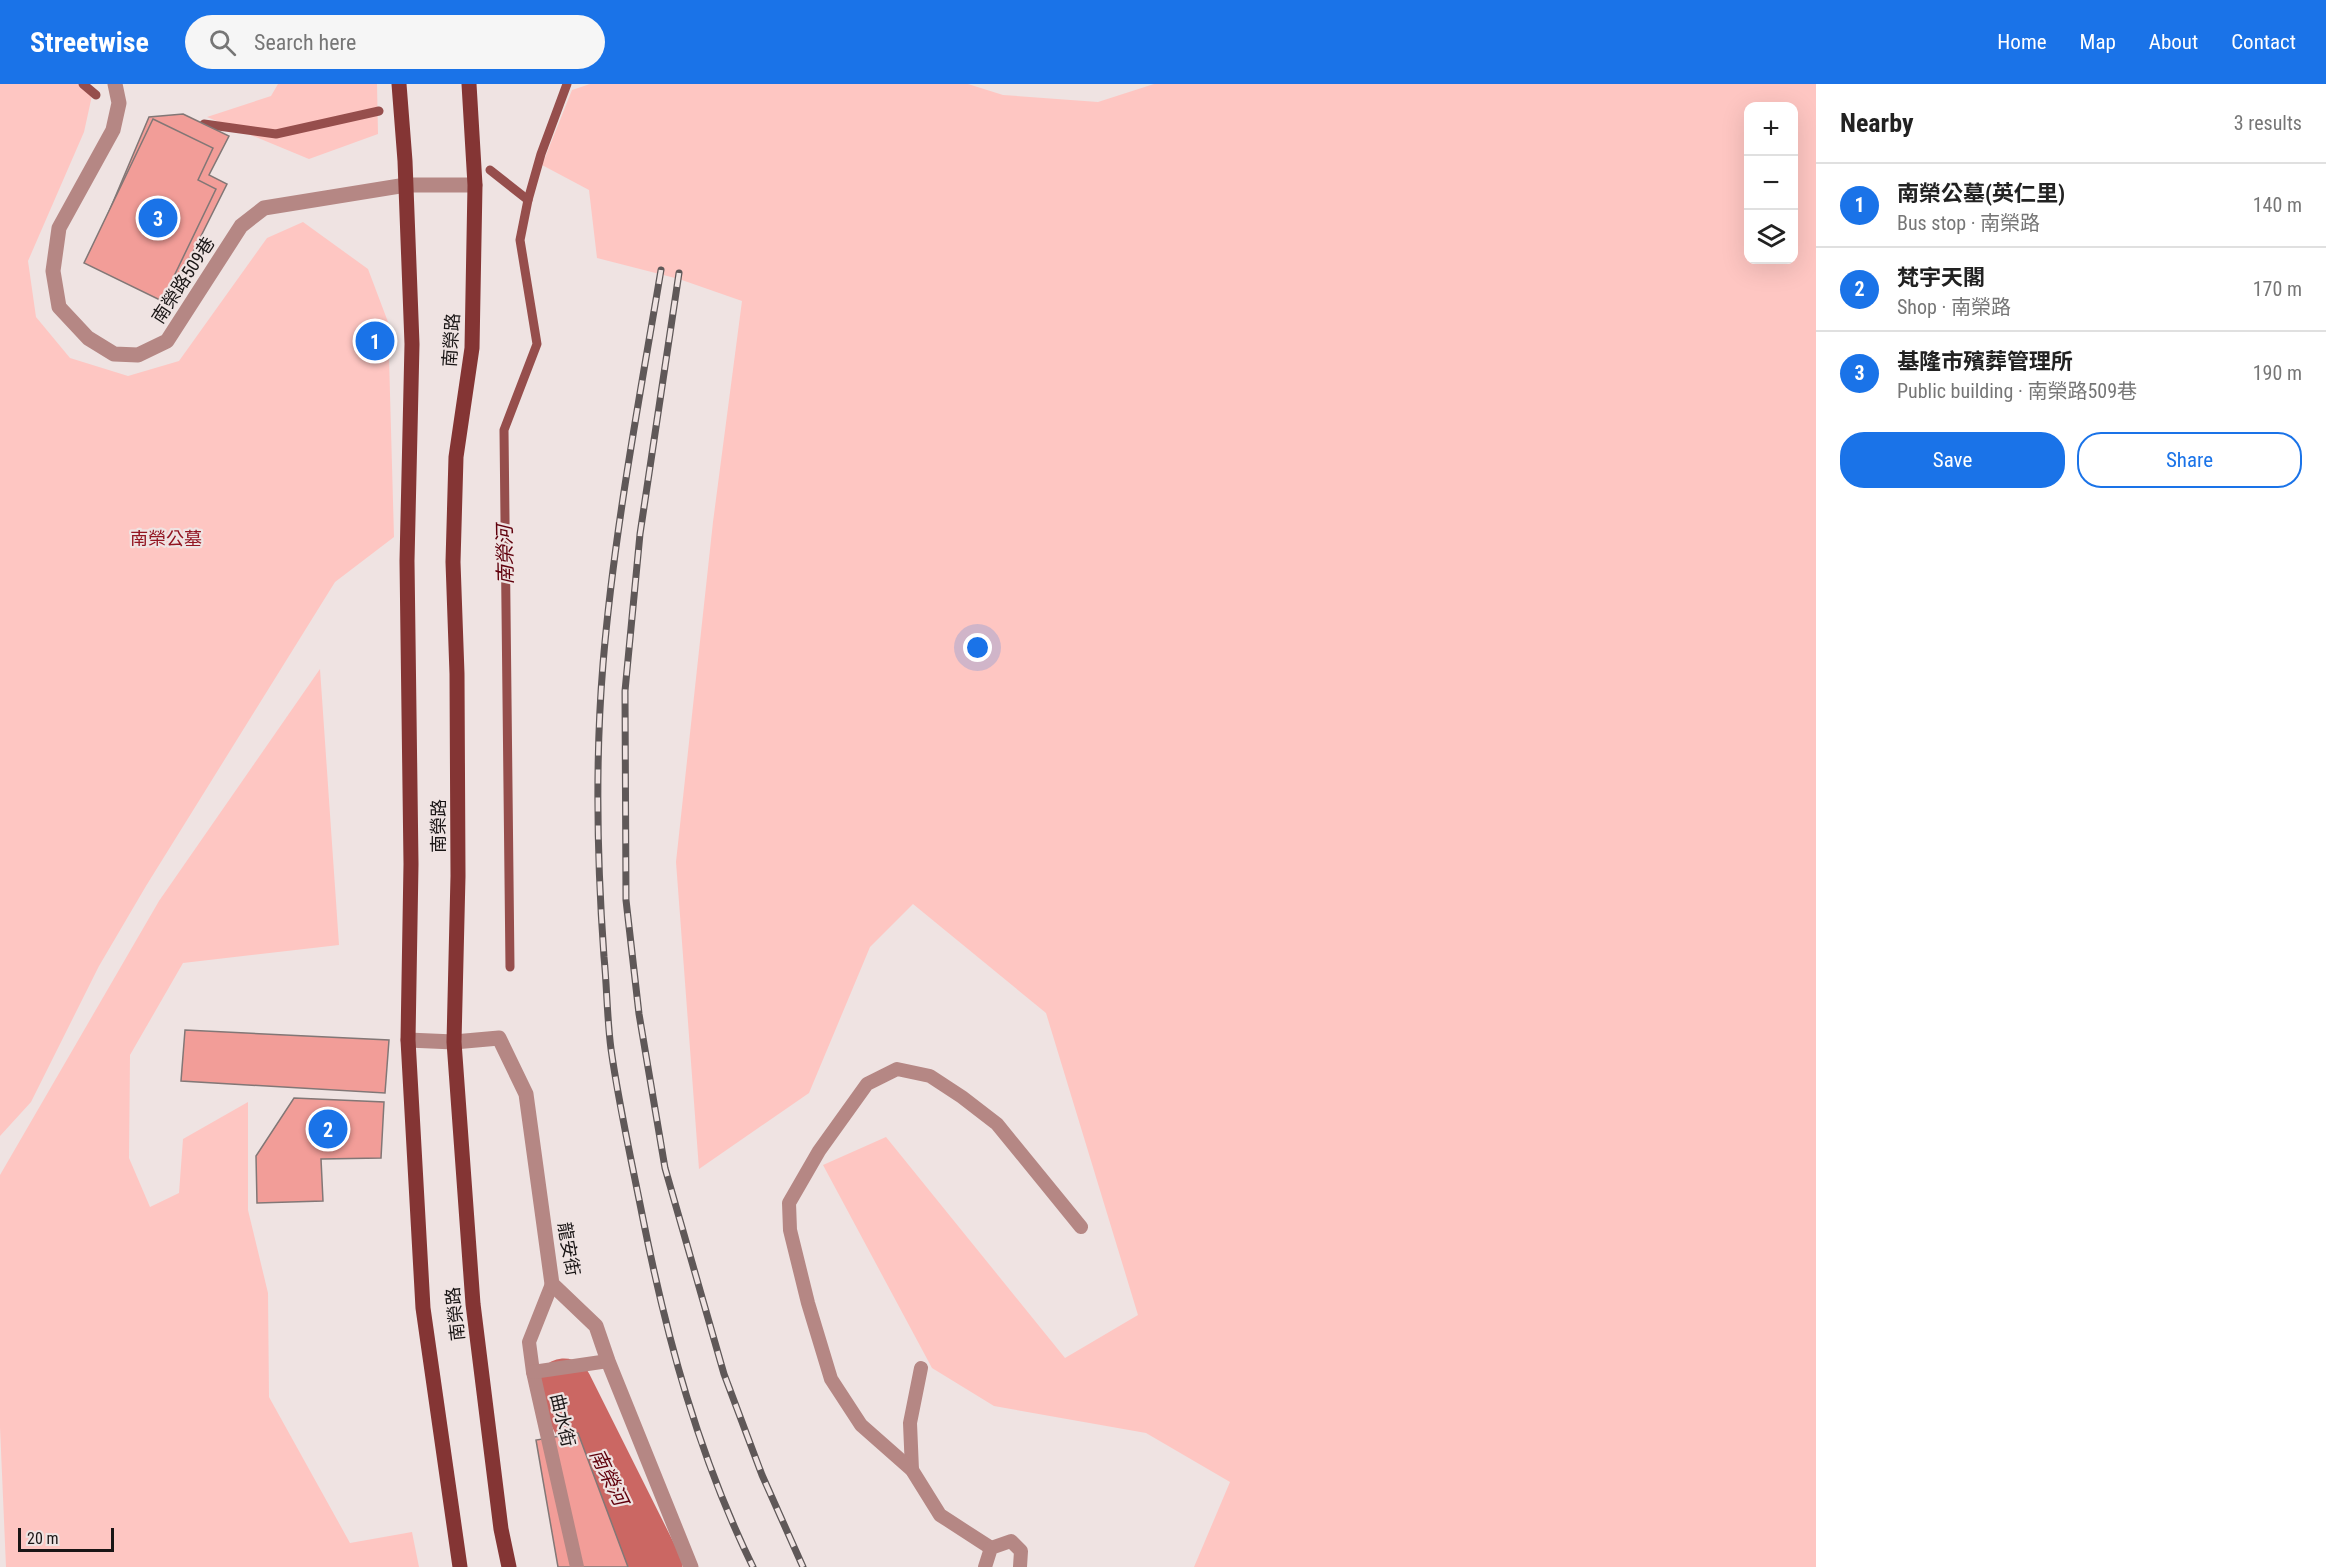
<!DOCTYPE html>
<meta charset="utf-8">
<style>
body{margin:0;font-family:"Roboto Condensed","Noto Sans TC",sans-serif;background:#f6f6f6;color:#222}
.controls{position:absolute;right:18px;top:18px;display:grid;overflow:hidden;border-radius:12px;box-shadow:0 6px 24px #0002}
.controls button{width:54px;height:54px;display:grid;place-items:center;padding:0;border:0;border-bottom:2px solid #e0e0e0;background:#fff;color:#222;font:30px sans-serif}
.scale{position:absolute;left:18px;bottom:15px;width:96px;box-sizing:border-box;padding-left:6px;border:3px solid #191515;border-top:0;font-size:16px;line-height:21px;white-space:nowrap;color:#191515;-webkit-text-stroke:4px #efe3e2;paint-order:stroke}
.you{position:absolute;left:978px;top:564px;width:21px;height:21px;margin:-15px;border:4px solid #fff;border-radius:50%;background:#1a73e8;box-shadow:0 0 0 9px #1a73e833}
.badge{display:grid;place-items:center;width:39px;height:39px;border-radius:50%;background:#1a73e8;color:#fff;font-size:20px;font-weight:700}
.pin{position:absolute;translate:-50% -50%;border:3px solid #fff;box-shadow:0 2px 6px #0006}
.list{margin:0;padding:0;list-style:none}
h2{display:flex;justify-content:space-between;align-items:center;height:78px;margin:0;padding:0 24px;font-size:26px}
h2 small{font-size:20px;font-weight:400;color:#767676}
.list li{display:grid;grid-template-columns:39px 1fr auto;gap:18px;align-items:center;box-sizing:border-box;height:84px;padding:0 24px;border-top:2px solid #e0e0e0}
.list b{display:block;font-size:22px;white-space:nowrap}
.list p{margin:0;font-size:20px;white-space:nowrap;color:#767676}
.list em{font-size:20px;font-style:normal;color:#767676}
.actions{display:flex;gap:12px;padding:18px 24px}
.actions a{flex:1;padding:14px 0;border:2px solid #1a73e8;border-radius:24px;text-align:center;font-size:21px;color:#1a73e8}
.actions .main{background:#1a73e8;color:#fff}
.icon{flex:none;width:33px;height:33px;fill:none;stroke:currentColor;stroke-width:2;stroke-linecap:round;stroke-linejoin:round}
.map{position:relative;flex:none;width:1816px;height:1483px;overflow:hidden}
header{display:flex;align-items:center;gap:36px;box-sizing:border-box;height:84px;padding:0 30px;background:#1a73e8;color:#fff}
header strong{font-size:28px}
nav{display:flex;gap:33px;margin-inline-start:auto;font-size:21px}
.search{width:420px;height:54px;background:#f6f6f6;display:flex;align-items:center;gap:15px;box-sizing:border-box;padding:0 21px;border-radius:33px;color:#767676;font-size:22px}
main{display:flex}
aside{flex:1;background:#fff}
.map>svg:first-child{display:block}
.green{fill:#fec6c2;fill-rule:evenodd}
.lines{fill:none;stroke-linecap:round;stroke-linejoin:round}
.stream{stroke:#964e4c;stroke-width:9}
.river{stroke:#cb6763;stroke-width:57}
.building{fill:#f29d98;stroke:#827776;stroke-width:1.5}
.lane{stroke:#b58784;stroke-width:14}
.street{stroke:#b58784;stroke-width:15}
.primary{stroke:#843534;stroke-width:15}
.rail-casing{stroke:#5f5858;stroke-width:7}
.rail{stroke:#efe3e2;stroke-width:4.5;stroke-dasharray:14;stroke-linecap:butt}
.labels{text-anchor:middle;dominant-baseline:central;stroke-width:4.5;stroke-linejoin:round;paint-order:stroke}
.street-label{font-size:18px;fill:#191515;stroke:#efe3e2}
.park-label{font-size:18px;fill:#921521;stroke:#efe3e2}
.water-label{font-size:20px;font-style:italic;fill:#60000c;stroke:#efe3e2}
</style>
<header>
<strong>Streetwise</strong>
<div class="search"><svg class="icon" aria-label="search" viewBox="0 0 24 24"><circle cx="10" cy="10" r="6"/><path d="M15 15l6 6"/></svg>Search here</div>
<nav><a>Home</a><a>Map</a><a>About</a><a>Contact</a></nav>
</header>
<main>
<div class="map">
<svg width="1816" height="1483" viewBox="0 0 1816 1483">
<rect width="100%" height="100%" fill="#efe3e2"/>
<g class="green">
<path d="M0,0H84L93,7L84,48L28,177L36,233L70,274L128,292L179,277L267,154L303,138L368,185L388,238L394,453L335,498L146,802L99,882L31,1018L0,1052Z"/>
<path d="M278,0H377L378,50L309,75L207,33L271,12Z"/>
<path d="M590,0H968L1003,11L1098,18L1154,0H1816V1483H1194L1230,1398L1146,1349L994,1322L932,1284L823,1081L886,1053L1065,1274L1138,1231L1046,929L913,820L870,863L809,1009L699,1085L676,778L713,438L742,217L679,195L597,174L589,106L542,81L572,6ZM1748,22H1794V176H1748Z"/>
<path d="M320,585L339,861L183,879L130,971L129,1074L150,1123L179,1109L183,1055L248,1018V1126L268,1209L269,1313L350,1459L412,1448L419,1483H6L0,1343V1091L159,817Z"/>
</g>
<g class="lines">
<g class="stream">
<path d="M83,0L96,11"/>
<path d="M204,40L276,50L379,27"/>
<path d="M490,86L528,116L520,156L537,260L504,346L510,883"/>
<path d="M528,116L541,70L567,0"/>
</g>
<path class="river" d="M564,1303L654,1483"/>
</g>
<g class="building">
<path d="M183,30L229,52L209,91L227,100L173,208L92,168L149,33Z"/>
<path d="M153,35L213,64L198,96L216,105L162,217L84,179Z"/>
<path d="M185,946L389,956L385,1009L181,997Z"/>
<path d="M294,1014L384,1018L381,1074L321,1075L323,1117L257,1119L256,1072Z"/>
<path d="M578,1349L628,1483H558L536,1356Z"/>
</g>
<g class="lines">
<g class="lane">
<path d="M552,1200L529,1258L533,1288L577,1483"/>
<path d="M533,1288L608,1277"/>
<path d="M912,1386L910,1339L921,1284"/>
<path d="M991,1464L940,1431L912,1386L861,1341L831,1295L808,1219L790,1146L789,1119L819,1067L867,1000L897,985L930,992L962,1013L997,1040L1081,1143"/>
<path d="M985,1483L991,1464L1011,1457L1021,1467L1020,1483"/>
</g>
<g class="street">
<path d="M115,0L119,19L113,46L59,144L53,187L59,223L88,254L114,270L138,271L167,257L241,142L264,124L406,101H475"/>
<path d="M408,956L454,958L499,954L526,1010L552,1200L596,1242L608,1277L691,1483"/>
</g>
<g class="primary">
<path d="M399,0L405,77L412,260L407,477L411,780L408,956L423,1224L460,1483"/>
<path d="M469,0L475,101L472,264L456,373L453,478L457,590L458,792L454,958L473,1220L501,1445L509,1483"/>
</g>
<defs>
<g id="rail">
<path d="M661,186C639,317 614,448 603,580C595,677 597,776 604,873C607,903 607,935 611,965C619,1022 632,1079 643,1135C667,1255 699,1373 753,1483"/>
<path d="M679,189L640,450L625,607L626,816L639,930L665,1084L724,1290L762,1391L803,1483"/>
</g>
</defs>
<use href="#rail" class="rail-casing"/>
<use href="#rail" class="rail"/>
</g>
<g class="labels">
<g class="street-label">
<text transform="translate(183 196) rotate(-57)">南榮路509巷</text>
<text transform="translate(451 256) rotate(-86)">南榮路</text>
<text transform="translate(438 742) rotate(-90)">南榮路</text>
<text transform="translate(569 1165) rotate(80)">龍安街</text>
<text transform="translate(455 1230) rotate(-96)">南榮路</text>
<text transform="translate(563 1336) rotate(77)">曲水街</text>
</g>
<g class="park-label">
<text x="166" y="454">南榮公墓</text>
</g>
<g class="water-label">
<text transform="translate(505 471) rotate(-91)">南榮河</text>
<text transform="translate(609 1393) rotate(64)">南榮河</text>
</g>
</g>
</svg>
<div class="controls">
<button>+</button>
<button>−</button>
<button><svg class="icon" aria-label="layers" viewBox="0 0 24 24"><path d="M12 4l9 5-9 5-9-5zM3 14l9 5 9-5"/></svg></button>
</div>
<div class="scale">20 m</div>
<div class="you"></div>
<div class="pin badge" style="left:375px;top:257px">1</div>
<div class="pin badge" style="left:328px;top:1045px">2</div>
<div class="pin badge" style="left:158px;top:134px">3</div>
</div>
<aside>
<h2>Nearby<small>3 results</small></h2>
<ul class="list">
<li><span class="badge">1</span><div><b>南榮公墓(英仁里)</b><p>Bus stop · 南榮路</p></div><em>140 m</em></li>
<li><span class="badge">2</span><div><b>梵宇天閣</b><p>Shop · 南榮路</p></div><em>170 m</em></li>
<li><span class="badge">3</span><div><b>基隆市殯葬管理所</b><p>Public building · 南榮路509巷</p></div><em>190 m</em></li>
</ul>
<div class="actions"><a class="main">Save</a><a>Share</a></div>
</aside>
</main>
